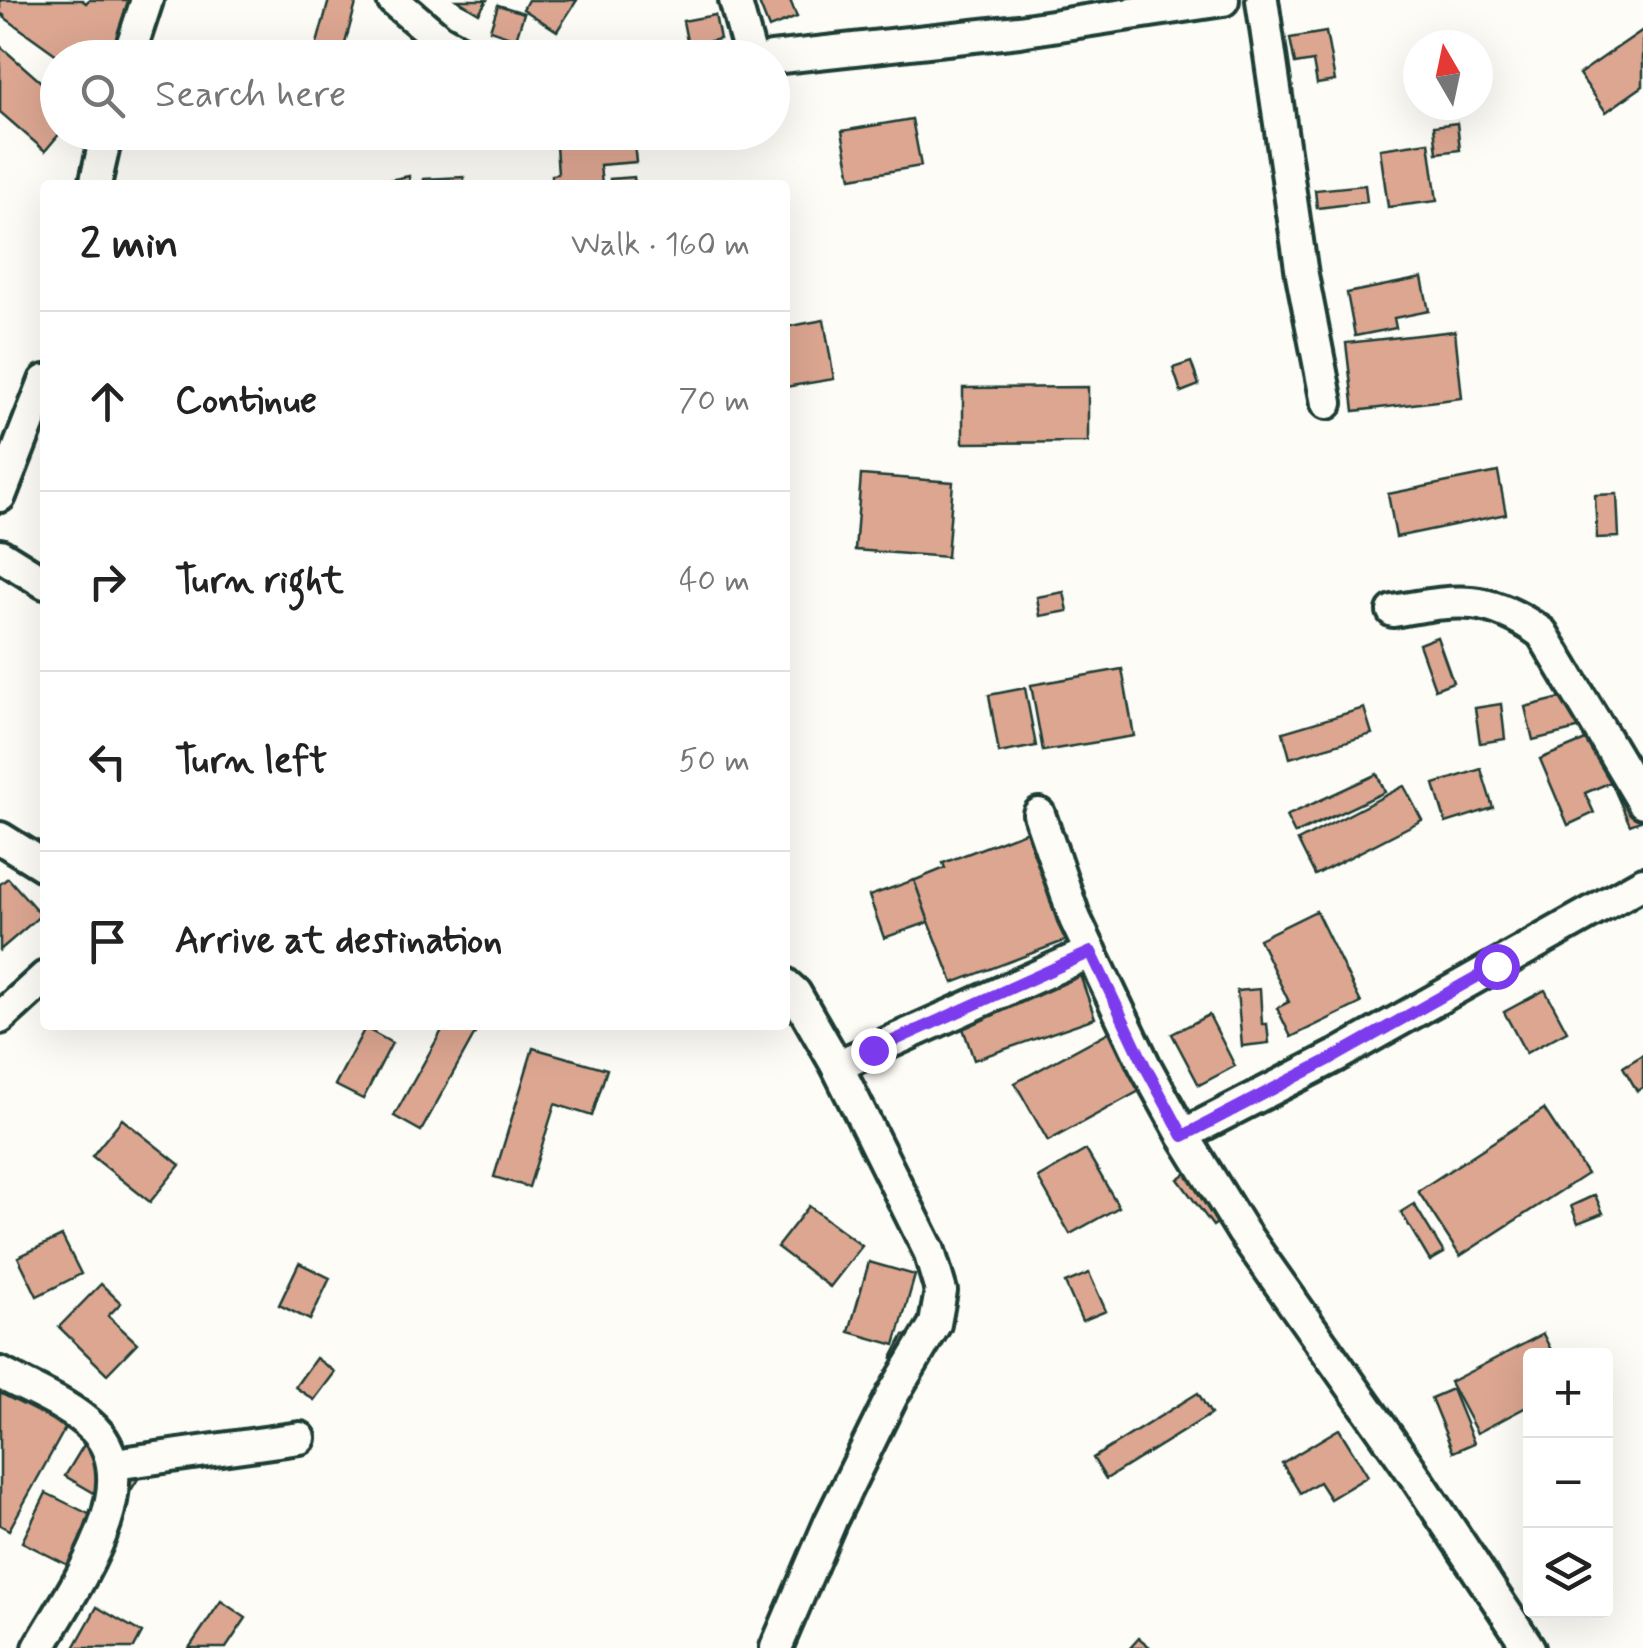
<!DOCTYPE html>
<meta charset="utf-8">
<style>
body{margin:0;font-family:Mynerve,sans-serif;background:#f6f6f6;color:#222}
.controls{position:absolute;right:30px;bottom:30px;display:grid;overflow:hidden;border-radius:10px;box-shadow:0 10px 40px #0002}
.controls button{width:90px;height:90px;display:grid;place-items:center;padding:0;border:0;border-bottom:2px solid #e0e0e0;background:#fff;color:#222;font:50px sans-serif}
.compass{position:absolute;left:1403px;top:30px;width:90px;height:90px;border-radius:50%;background:#fff;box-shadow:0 10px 40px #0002;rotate:351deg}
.stop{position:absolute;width:30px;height:30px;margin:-22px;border:8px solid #7c3aed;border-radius:50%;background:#fff}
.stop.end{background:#7c3aed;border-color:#fff;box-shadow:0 2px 10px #0008}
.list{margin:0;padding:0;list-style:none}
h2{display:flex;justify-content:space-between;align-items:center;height:130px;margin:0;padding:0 40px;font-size:42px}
h2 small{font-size:32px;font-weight:400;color:#767676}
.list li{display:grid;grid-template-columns:65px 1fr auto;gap:30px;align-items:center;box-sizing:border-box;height:180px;padding:0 40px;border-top:2px solid #e0e0e0}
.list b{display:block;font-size:38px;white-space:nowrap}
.list em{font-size:32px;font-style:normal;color:#767676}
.icon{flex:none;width:55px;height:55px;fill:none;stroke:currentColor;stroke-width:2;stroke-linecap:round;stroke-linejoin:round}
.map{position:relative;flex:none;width:1643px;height:1648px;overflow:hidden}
.search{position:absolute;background:#fff;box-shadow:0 10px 40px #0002;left:40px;top:40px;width:750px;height:110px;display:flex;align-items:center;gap:25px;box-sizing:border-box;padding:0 35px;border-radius:55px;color:#767676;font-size:38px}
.panel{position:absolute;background:#fff;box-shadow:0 10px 40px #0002;left:40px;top:180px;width:750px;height:850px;border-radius:10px}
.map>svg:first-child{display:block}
.building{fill:#dca691;stroke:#1f3d34;stroke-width:2.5}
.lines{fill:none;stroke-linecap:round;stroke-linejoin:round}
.minor-casing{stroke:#1f3d34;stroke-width:38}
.minor{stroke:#fdfcf7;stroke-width:30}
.route{stroke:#7c3aed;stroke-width:12}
</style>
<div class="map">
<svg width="1643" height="1648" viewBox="0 0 1643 1648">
<rect width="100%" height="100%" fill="#fdfcf7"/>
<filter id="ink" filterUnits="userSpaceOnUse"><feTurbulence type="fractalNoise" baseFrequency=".01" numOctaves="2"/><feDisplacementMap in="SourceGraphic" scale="20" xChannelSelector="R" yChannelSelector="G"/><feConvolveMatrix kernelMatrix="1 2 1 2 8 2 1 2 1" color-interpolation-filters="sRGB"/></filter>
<g filter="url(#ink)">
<g class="building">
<path d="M0,0H82L86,3L89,0H147L120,58H61L1,15L5,16L0,13Z"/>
<path d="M329,0H357L341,58H313Z"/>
<path d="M457,0H487L479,13Z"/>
<path d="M528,0H577L557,31L523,9Z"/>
<path d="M767,0H790L797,17L769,28L759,3Z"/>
<path d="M498,5L524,13L516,39L490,30Z"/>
<path d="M715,15L720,39L688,46L683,21Z"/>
<path d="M1643,30V86L1606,112L1579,74Z"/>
<path d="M1326,32L1335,81L1317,84L1313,61L1295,64L1290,38Z"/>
<path d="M0,46L58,97V132H61L45,151L0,112Z"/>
<path d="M912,119L921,166L851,178L842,131Z"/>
<path d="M1457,123L1460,150L1437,153L1434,126Z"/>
<path d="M555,132H633L636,162L600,165L602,185H552V175L558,174Z"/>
<path d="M1429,142L1437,201L1388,207L1380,149Z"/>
<path d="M409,176L410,185H364Z"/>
<path d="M464,177V185H424V179Z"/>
<path d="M634,177L635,185H611L610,179Z"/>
<path d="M1365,185L1367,202L1317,208L1315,190Z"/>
<path d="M1422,278L1429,311L1394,318L1396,328L1355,336L1347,293Z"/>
<path d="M824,320L834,379L785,387V327Z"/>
<path d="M1455,331L1462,398L1354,411L1346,343Z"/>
<path d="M1191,362L1199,385L1181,392L1173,368Z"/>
<path d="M1088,387V442L963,443V388Z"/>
<path d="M1498,472L1506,514L1396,537L1388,494Z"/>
<path d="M861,475L953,482L947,557L855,550Z"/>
<path d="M1617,494L1619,537L1597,538L1595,495Z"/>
<path d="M1064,592L1068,611L1040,616L1037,597Z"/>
<path d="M1437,637L1453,682L1435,689L1419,644Z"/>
<path d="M1122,669L1134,736L1043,751L1031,685Z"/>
<path d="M1025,688L1036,746L999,753L989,695Z"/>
<path d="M1572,695L1581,728L1533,740L1525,707Z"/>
<path d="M1501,704L1505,739L1480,743L1475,708Z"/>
<path d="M1364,708L1372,734L1290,758L1283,732Z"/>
<path d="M1612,729L1643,804V820L1630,825L1611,782L1585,793L1594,813L1568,825L1540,759Z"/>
<path d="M1481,769L1493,808L1446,823L1434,784Z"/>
<path d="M1377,774L1385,792L1295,834L1286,816Z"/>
<path d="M1404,786L1422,820L1315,875L1298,841Z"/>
<path d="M1030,830L1072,938L953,983L913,881L945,868L943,863Z"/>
<path d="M8,878L41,915L0,950V884Z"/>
<path d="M914,880L929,922L884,938L869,896Z"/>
<path d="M1316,911L1361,1003L1291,1037L1277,1008L1289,1002L1259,939Z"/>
<path d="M1079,972L1095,1018L974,1060L958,1014Z"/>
<path d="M1260,989L1262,1024H1267L1269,1043L1242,1046L1237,991Z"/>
<path d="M1545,990L1567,1031L1526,1053L1504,1012Z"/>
<path d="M1209,1015L1235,1066L1199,1085L1172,1034Z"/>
<path d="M445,1025H472L478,1028L421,1131L394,1116Z"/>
<path d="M1120,1026L1152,1084L1048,1141L1015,1083Z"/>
<path d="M365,1028L392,1043L363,1099L335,1085Z"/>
<path d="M533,1048L607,1069L592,1116L555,1104L529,1187L494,1177Z"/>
<path d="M1643,1055V1087L1637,1091L1623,1067Z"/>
<path d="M1544,1109L1587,1174L1460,1256L1418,1191Z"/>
<path d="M122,1119L180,1165L150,1202L92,1156Z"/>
<path d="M1086,1150L1119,1207L1070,1234L1038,1178Z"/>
<path d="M1206,1159L1241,1205L1213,1226L1178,1179Z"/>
<path d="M1595,1195L1603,1213L1578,1223L1571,1206Z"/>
<path d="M1414,1204L1444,1253L1430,1261L1401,1212Z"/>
<path d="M809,1206L862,1246L830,1287L777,1247Z"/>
<path d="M62,1236L81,1274L37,1296L18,1257Z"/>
<path d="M869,1262L915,1275L895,1345L849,1332Z"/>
<path d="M299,1263L330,1278L310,1320L279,1305Z"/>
<path d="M1089,1273L1106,1311L1082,1321L1065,1283Z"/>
<path d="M101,1284L121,1303L108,1316L137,1343L107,1374L59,1327Z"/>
<path d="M1543,1334L1554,1356H1530V1405L1477,1433L1450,1382Z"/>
<path d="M904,1335L926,1345L914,1369L892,1358Z"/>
<path d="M316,1358L335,1372L314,1400L295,1387Z"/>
<path d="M0,1369L9,1394L67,1425L9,1530L0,1525Z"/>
<path d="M1452,1389L1474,1443L1453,1452L1431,1398Z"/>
<path d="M1198,1393L1211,1414L1106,1479L1093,1458Z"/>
<path d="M1339,1429L1368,1476L1330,1499L1319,1482L1300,1493L1282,1463Z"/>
<path d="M91,1433L146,1466L120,1508L65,1476Z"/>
<path d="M46,1493L105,1522L80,1571L22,1542Z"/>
<path d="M221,1601L246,1618L226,1648H189Z"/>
<path d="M97,1607L142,1633L134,1648H74Z"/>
<path d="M1139,1638L1151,1648H1130Z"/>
</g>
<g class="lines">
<defs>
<g id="minor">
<path d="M393,0L439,39L473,58"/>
<path d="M735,0L751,58"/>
<path d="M1262,0L1302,275L1327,403"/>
<path d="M128,58L147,0"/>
<path d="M772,58L1019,31L1223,0"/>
<path d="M95,185L107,132"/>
<path d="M0,496L45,381"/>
<path d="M0,555L45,583"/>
<path d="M1393,611C1457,600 1486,593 1542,633L1643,802"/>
<path d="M1039,814L1075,919L1145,1066L1183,1135L1243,1232L1411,1470L1529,1648"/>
<path d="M0,838L45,866"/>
<path d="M0,1018L45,977"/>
<path d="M837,1066L1091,952"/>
<path d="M1183,1135L1336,1056L1643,883"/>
<path d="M0,1373C31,1390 69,1404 94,1429C150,1486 69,1595 39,1648"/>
<path d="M114,1464L300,1438"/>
<path d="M776,1648L831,1520L892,1396L935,1324L941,1291L929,1251L837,1066L795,993L785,984"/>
</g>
</defs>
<use href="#minor" class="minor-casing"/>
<use href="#minor" class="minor"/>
</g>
</g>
<g class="lines" filter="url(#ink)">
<path class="route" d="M873,1050L1091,952L1145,1066L1183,1136L1336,1056L1496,966"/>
</g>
</svg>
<div class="controls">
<button>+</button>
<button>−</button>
<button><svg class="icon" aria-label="layers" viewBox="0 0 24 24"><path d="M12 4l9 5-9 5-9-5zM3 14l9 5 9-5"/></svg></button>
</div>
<svg class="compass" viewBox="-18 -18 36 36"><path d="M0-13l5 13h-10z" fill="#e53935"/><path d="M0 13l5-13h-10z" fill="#767676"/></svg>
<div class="stop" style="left:1496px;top:966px"></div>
<div class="stop end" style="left:873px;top:1050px"></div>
<div class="search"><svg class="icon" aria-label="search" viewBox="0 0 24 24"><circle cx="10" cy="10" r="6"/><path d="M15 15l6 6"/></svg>Search here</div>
<section class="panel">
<h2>2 min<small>Walk · 160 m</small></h2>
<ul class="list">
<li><svg class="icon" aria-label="ahead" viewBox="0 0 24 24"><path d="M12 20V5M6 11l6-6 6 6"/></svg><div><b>Continue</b></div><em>70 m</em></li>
<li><svg class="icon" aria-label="right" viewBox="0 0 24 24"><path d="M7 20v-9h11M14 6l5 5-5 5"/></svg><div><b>Turn right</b></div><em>40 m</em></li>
<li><svg class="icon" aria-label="left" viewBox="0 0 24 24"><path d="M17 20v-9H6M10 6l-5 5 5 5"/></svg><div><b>Turn left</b></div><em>50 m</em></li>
<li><svg class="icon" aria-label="arrive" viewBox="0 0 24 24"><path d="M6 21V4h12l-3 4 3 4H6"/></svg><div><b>Arrive at destination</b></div></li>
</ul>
</section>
</div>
